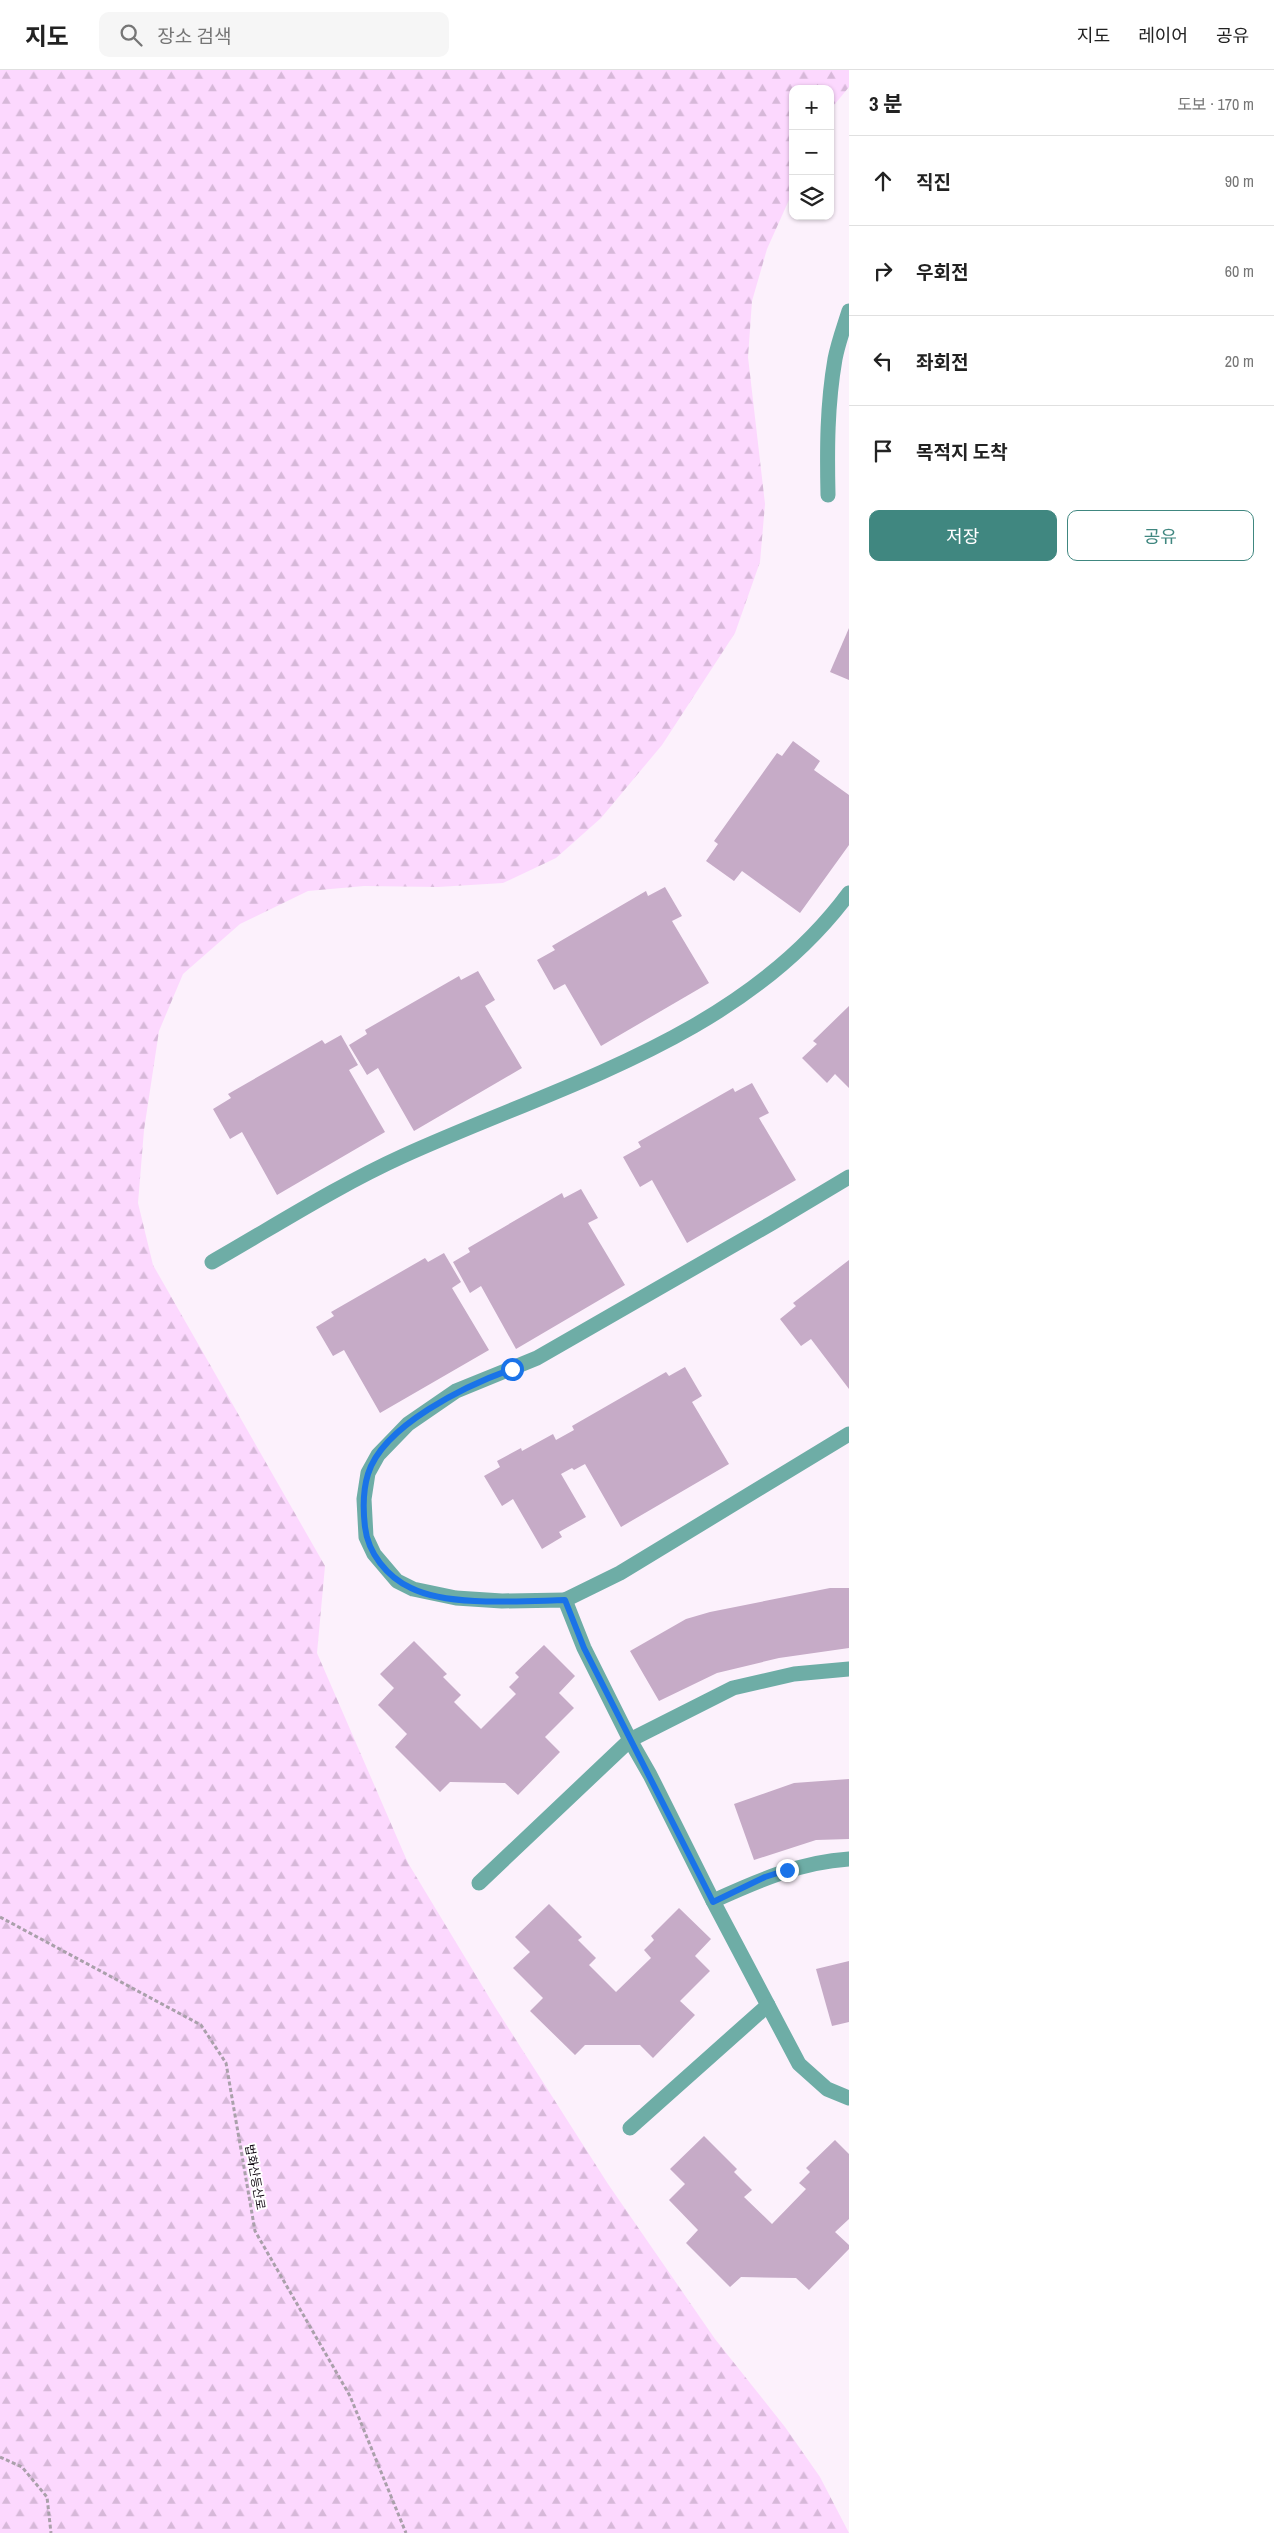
<!DOCTYPE html>
<html lang="ko">
<meta charset="utf-8">
<style>
body{margin:0;font-family:"Archivo Narrow","Noto Sans KR",sans-serif;background:#f6f6f6;color:#222}
.controls{position:absolute;right:15px;top:15px;display:grid;overflow:hidden;border-radius:10px;box-shadow:0 1px 4px #0004}
.controls button{width:45px;height:45px;display:grid;place-items:center;padding:0;border:0;border-bottom:1px solid #e0e0e0;background:#fff;color:#222;font:25px sans-serif}
.stop{position:absolute;width:15px;height:15px;margin:-11px;border:4px solid #1a73e8;border-radius:50%;background:#fff}
.stop.end{background:#1a73e8;border-color:#fff;box-shadow:0 1px 5px #0008}
.list{margin:0;padding:0;list-style:none}
h2{display:flex;justify-content:space-between;align-items:center;height:65px;margin:0;padding:0 20px;font-size:21px}
h2 small{font-size:16px;font-weight:400;color:#767676}
.list li{display:grid;grid-template-columns:32px 1fr auto;gap:15px;align-items:center;box-sizing:border-box;height:90px;padding:0 20px;border-top:1px solid #e0e0e0}
.list b{display:block;font-size:19px;white-space:nowrap}
.list em{font-size:16px;font-style:normal;color:#767676}
.actions{display:flex;gap:10px;padding:15px 20px}
.actions a{flex:1;padding:11px 0;border:1px solid #408780;border-radius:10px;text-align:center;font-size:18px;color:#408780}
.actions .main{background:#408780;color:#fff}
.icon{flex:none;width:28px;height:28px;fill:none;stroke:currentColor;stroke-width:2;stroke-linecap:round;stroke-linejoin:round}
.map{position:relative;flex:none;width:849px;height:2463px;overflow:hidden}
header{display:flex;align-items:center;gap:30px;box-sizing:border-box;height:70px;padding:0 25px;background:#fff;border-bottom:1px solid #e0e0e0}
header strong{font-size:24px}
nav{display:flex;gap:28px;margin-inline-start:auto;font-size:18px}
.search{width:350px;height:45px;background:#f6f6f6;display:flex;align-items:center;gap:12px;box-sizing:border-box;padding:0 18px;border-radius:10px;color:#767676;font-size:19px}
main{display:flex}
aside{flex:1;background:#fff}
.map>svg:first-child{display:block}
.forest{fill:url(#forest-firs)}
.building{fill:#c6abc7}
.lines{fill:none;stroke-linecap:round;stroke-linejoin:round}
.path{stroke:#aaa0ab;stroke-width:3;stroke-dasharray:4 2.5;stroke-linecap:butt}
.lane{stroke:#6eada6;stroke-width:15}
.route{stroke:#1a73e8;stroke-width:6}
.labels{text-anchor:middle;dominant-baseline:central;stroke-width:4;stroke-linejoin:round;paint-order:stroke}
.street-label{font-size:12px;fill:#120913;stroke:#fff}
</style>
<header>
<strong>지도</strong>
<div class="search"><svg class="icon" aria-label="search" viewBox="0 0 24 24"><circle cx="10" cy="10" r="6"/><path d="M15 15l6 6"/></svg>장소 검색</div>
<nav><a>지도</a><a>레이어</a><a>공유</a></nav>
</header>
<main>
<div class="map">
<svg width="849" height="2463" viewBox="0 0 849 2463">
<defs>
<pattern id="forest-firs" width="22" height="20" patternUnits="userSpaceOnUse" patternTransform="scale(1.25)"><rect width="22" height="20" fill="#fcd8fe"/><path d="M5 1l3.5 6h-7zM16 11l3.5 6h-7z" fill="#d7b8d9"/></pattern>
</defs>
<rect width="100%" height="100%" fill="#fcf1fc"/>
<path class="forest" d="M0,0H849V17L830,40V19H793V121L767,179L752,231L748,287L765,434L760,492L735,563L662,675L601,748L556,788L503,813L438,817L364,816L308,821L240,854L183,904L159,961L144,1060L138,1133L153,1195L325,1496L317,1583L408,1793L495,1937L608,2114L715,2269L785,2357L820,2407L849,2463H0Z"/>
<g class="building">
<path d="M849,558V610L830,602Z"/>
<path d="M793,671L820,691L814,700L849,725V775L800,843L742,801L734,811L706,791L718,774L714,771L777,683L782,686Z"/>
<path d="M665,817L682,846L672,851L709,913L601,976L565,914L554,920L537,890L555,880L552,876L646,821L648,826Z"/>
<path d="M478,901L495,930L485,936L522,998L414,1061L378,998L367,1005L349,975L367,964L365,960L459,906L461,910Z"/>
<path d="M849,936V1018L835,1004L827,1013L802,988L817,974L813,971Z"/>
<path d="M341,965L358,995L349,1000L385,1062L277,1125L242,1062L230,1069L213,1039L231,1028L228,1024L322,970L325,974Z"/>
<path d="M752,1013L769,1043L759,1048L796,1110L687,1173L652,1110L640,1117L623,1087L641,1077L638,1072L733,1018L735,1022Z"/>
<path d="M581,1119L598,1148L588,1153L625,1215L516,1279L481,1216L470,1223L453,1192L470,1182L468,1178L562,1123L564,1128Z"/>
<path d="M444,1183L461,1212L452,1218L489,1280L380,1343L344,1280L333,1286L316,1257L334,1246L331,1242L425,1188L428,1192Z"/>
<path d="M849,1190V1319L811,1269L801,1276L780,1249L796,1236L793,1233Z"/>
<path d="M685,1297L702,1326L692,1332L729,1394L621,1457L585,1394L574,1400L572,1398L561,1404L586,1447L559,1462L562,1467L542,1479L513,1429L502,1436L484,1406L500,1397L497,1391L521,1378L522,1381L553,1364L556,1370L574,1360L572,1356L666,1302L669,1306Z"/>
<path d="M830,1518H849V1578L779,1588L717,1603L659,1631L630,1581L686,1549L710,1542Z"/>
<path d="M414,1571L447,1604L443,1607L461,1625L454,1632L481,1659L516,1624L509,1617L519,1607L515,1603L544,1575L575,1606L559,1623L574,1638L545,1667L560,1682L518,1725L505,1713L450,1712L440,1722L395,1677L407,1664L378,1635L394,1618L380,1604Z"/>
<path d="M849,1709V1769L816,1770L754,1790L734,1734L794,1713Z"/>
<path d="M549,1834L582,1867L578,1870L596,1888L589,1895L616,1922L651,1888L644,1880L654,1870L651,1866L679,1838L711,1869L695,1886L710,1901L680,1931L695,1945L653,1988L640,1975H585L575,1985L530,1941L543,1928L513,1898L530,1882L515,1867Z"/>
<path d="M849,1891V1952L832,1956L816,1899Z"/>
<path d="M704,2066L737,2099L734,2102L752,2120L744,2127L772,2154L806,2119L799,2113L810,2102L806,2098L835,2070L849,2084V2149L835,2162L849,2175V2179L809,2220L796,2208L741,2207L730,2217L686,2173L698,2160L669,2130L685,2114L670,2099Z"/>
</g>
<g class="lines">
<g class="path">
<path d="M0,1847L201,1955L226,1993L255,2161L350,2326L406,2463"/>
<path d="M0,2387L22,2397L47,2427L51,2463"/>
</g>
<g class="lane">
<path d="M828,425C827,380 827,335 835,289C838,273 844,257 849,241"/>
<path d="M849,1107L772,1153L537,1288L456,1321L408,1354L378,1385L368,1403L364,1429L366,1467L374,1484L397,1511L413,1519L456,1528L502,1531L565,1530L584,1578L630,1670L650,1705L713,1831L799,1994L827,2019L849,2028"/>
<path d="M212,1192C275,1156 337,1116 403,1086C559,1015 742,968 849,823"/>
<path d="M565,1530L620,1503L849,1364"/>
<path d="M479,1813L630,1670L733,1618L794,1604L849,1599"/>
<path d="M713,1831C757,1811 800,1792 849,1789"/>
<path d="M630,2058L768,1935"/>
</g>
</g>
<g class="lines">
<path class="route" d="M512,1299C467,1315 383,1355 368,1404C363,1420 363,1440 365,1457C368,1483 387,1507 411,1518C449,1537 523,1531 565,1530L584,1578L713,1832L765,1807L787,1800"/>
</g>
<g class="labels">
<g class="street-label">
<text transform="translate(255 2107) rotate(80)">법화산등산로</text>
</g>
</g>
</svg>
<div class="controls">
<button>+</button>
<button>−</button>
<button><svg class="icon" aria-label="layers" viewBox="0 0 24 24"><path d="M12 4l9 5-9 5-9-5zM3 14l9 5 9-5"/></svg></button>
</div>
<div class="stop" style="left:512px;top:1299px"></div>
<div class="stop end" style="left:787px;top:1800px"></div>
</div>
<aside>
<h2>3 분<small>도보 · 170 m</small></h2>
<ul class="list">
<li><svg class="icon" aria-label="ahead" viewBox="0 0 24 24"><path d="M12 20V5M6 11l6-6 6 6"/></svg><div><b>직진</b></div><em>90 m</em></li>
<li><svg class="icon" aria-label="right" viewBox="0 0 24 24"><path d="M7 20v-9h11M14 6l5 5-5 5"/></svg><div><b>우회전</b></div><em>60 m</em></li>
<li><svg class="icon" aria-label="left" viewBox="0 0 24 24"><path d="M17 20v-9H6M10 6l-5 5 5 5"/></svg><div><b>좌회전</b></div><em>20 m</em></li>
<li><svg class="icon" aria-label="arrive" viewBox="0 0 24 24"><path d="M6 21V4h12l-3 4 3 4H6"/></svg><div><b>목적지 도착</b></div></li>
</ul>
<div class="actions"><a class="main">저장</a><a>공유</a></div>
</aside>
</main>
